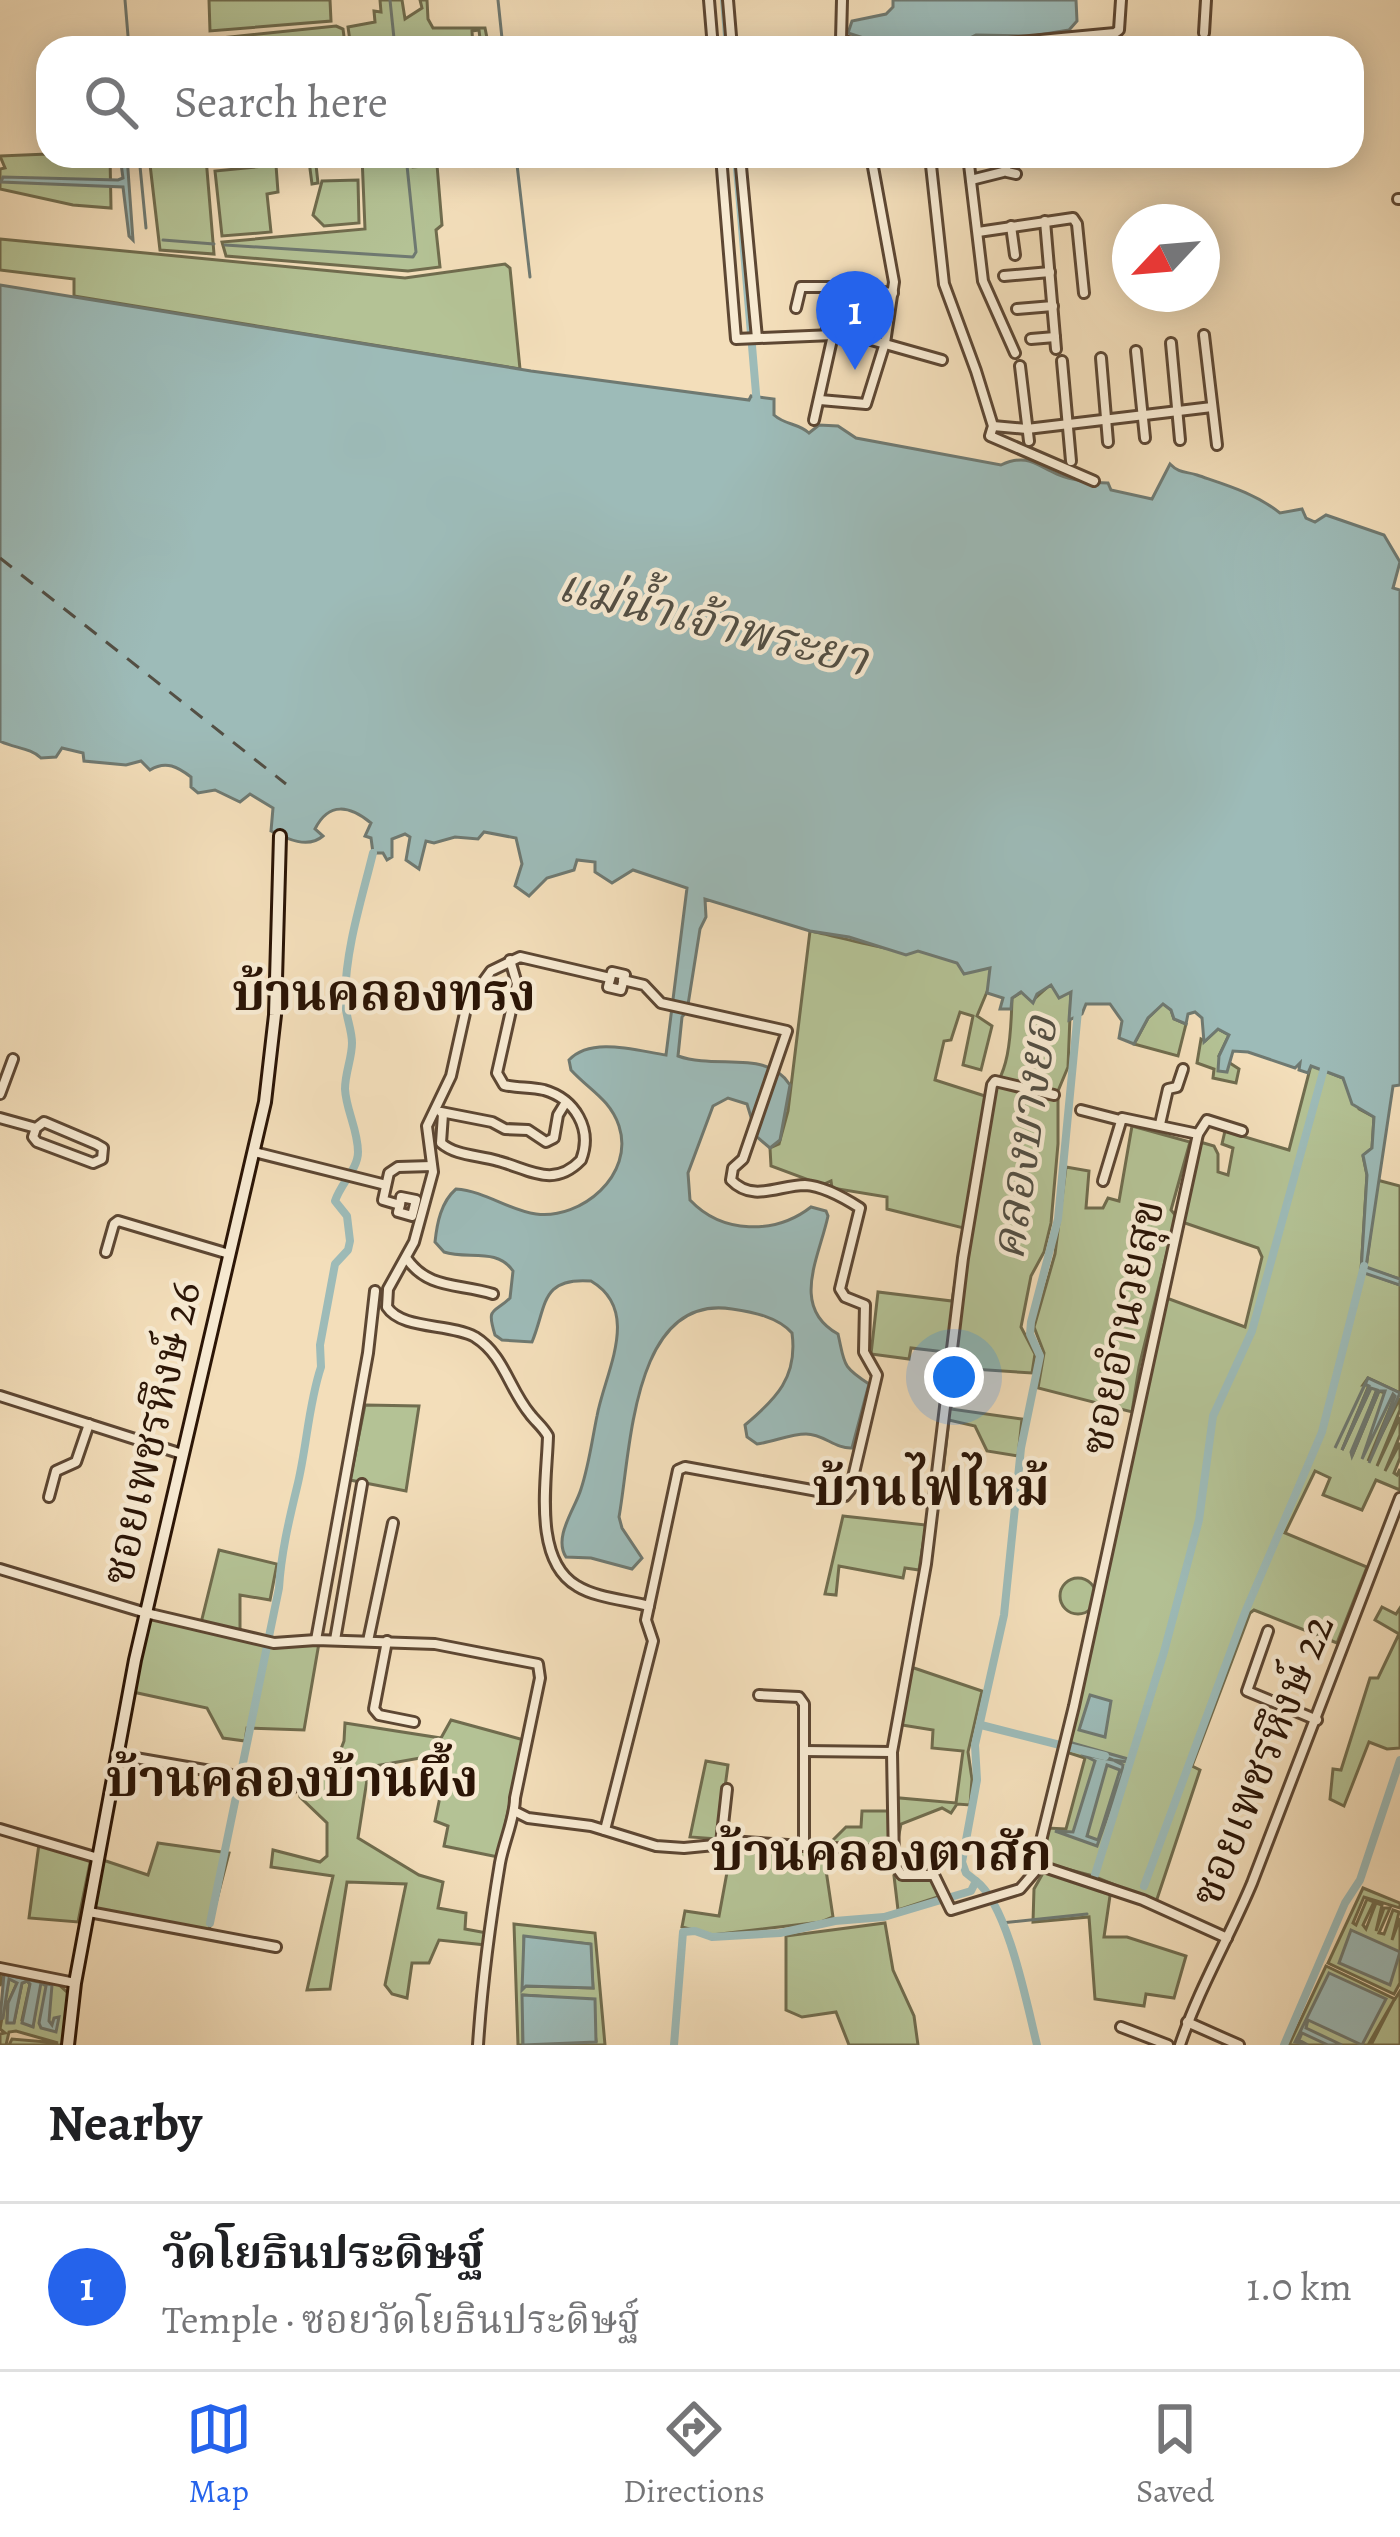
<!DOCTYPE html>
<meta charset="utf-8">
<style>
body{margin:0;font-family:Alegreya,"Noto Serif Thai",serif;background:#f6f6f6;color:#202124}
.compass{position:absolute;left:1112px;top:204px;width:108px;height:108px;border-radius:50%;background:#fff;box-shadow:0 6px 30px #0003;rotate:244deg}
.you{position:absolute;left:954px;top:1377px;width:42px;height:42px;margin:-30px;border:9px solid #fff;border-radius:50%;background:#1a73e8;box-shadow:0 0 0 18px #1a73e833}
.badge{display:grid;place-items:center;width:78px;height:78px;border-radius:50%;background:#2563eb;color:#fff;font-size:39px;font-weight:700}
.pin{position:absolute;translate:-50% -99px;filter:drop-shadow(0 3px 6px #0008)}
.pin::after{content:'';position:absolute;top:63px;width:42px;height:36px;background:inherit;clip-path:polygon(0 0,100% 0,50% 100%)}
.list{margin:0;padding:0;list-style:none}
h2{display:flex;justify-content:space-between;align-items:center;height:156px;margin:0;padding:0 48px;font-size:51px}
h2 small{font-size:39px;font-weight:400;color:#757577}
.list li{display:grid;grid-template-columns:78px 1fr auto;gap:36px;align-items:center;box-sizing:border-box;height:168px;padding:0 48px;border-top:3px solid #e0e0e0}
.list b{display:block;font-size:45px;white-space:nowrap}
.list p{margin:0;font-size:39px;white-space:nowrap;color:#757577}
.list em{font-size:39px;font-style:normal;color:#757577}
.icon{flex:none;width:66px;height:66px;fill:none;stroke:currentColor;stroke-width:2;stroke-linecap:round;stroke-linejoin:round}
.map{position:relative;flex:none;width:1400px;height:2045px;overflow:hidden}
.search{position:absolute;background:#fff;box-shadow:0 6px 30px #0003;left:36px;right:36px;top:36px;height:132px;display:flex;align-items:center;gap:30px;box-sizing:border-box;padding:0 42px;border-radius:36px;color:#757577;font-size:45px}
.sheet{height:324px;background:#fff}
nav{display:flex;justify-content:space-around;align-items:center;box-sizing:border-box;height:168px;border-top:3px solid #e0e0e0;background:#fff;font-size:33px;color:#757577}
nav a{display:grid;justify-items:center;gap:6px}
nav .on{color:#2563eb}
.map>svg:first-child{display:block}
.green{fill:#b4c295;stroke:#706c4e;stroke-width:3;fill-rule:evenodd}
.water{fill:#9dbbb8;stroke:#6f7971;stroke-width:3;fill-rule:evenodd}
.lines{fill:none;stroke-linecap:round;stroke-linejoin:round}
.stream{stroke:#6f7971;stroke-width:3}
.canal{stroke:#9dbbb8;stroke-width:8}
.ferry{stroke:#534f44;stroke-width:3;stroke-dasharray:15 12;stroke-linecap:butt}
.street-casing{stroke:#5d4733;stroke-width:14}
.secondary-casing{stroke:#2b1506;stroke-width:16}
.street{stroke:#f7ead2;stroke-width:8}
.secondary{stroke:#f7ead2;stroke-width:10}
.labels{text-anchor:middle;dominant-baseline:central;stroke-width:9;stroke-linejoin:round;paint-order:stroke}
.street-label{font-size:45px;fill:#2b1506;stroke:#f7ead2}
.water-label{font-size:48px;font-style:italic;fill:#534f44;stroke:#f7ead2}
.quarter-label{font-size:51px;font-weight:bold;fill:#2b1506;stroke:#f7ead2}
</style>
<div class="map">
<svg width="1400" height="2045" viewBox="0 0 1400 2045">
<rect width="100%" height="100%" fill="#f3deba"/>
<filter id="stains"><feTurbulence type="fractalNoise" baseFrequency=".00167" numOctaves="4"/><feColorMatrix values="0 0 0 0 .2 0 0 0 0 .09 0 0 0 0 .02 0 0 0 .5 -.17"/></filter>
<radialGradient id="worn" r=".72"><stop offset=".6" stop-color="#630" stop-opacity="0"/><stop offset="1" stop-color="#630" stop-opacity=".3"/></radialGradient>
<g class="green">
<path d="M209,0H330L331,21L210,31Z"/>
<path d="M380,0H402L405,19L422,8L420,0H427L428,19L433,28H485L489,48H481L479,30L472,31L473,48H351L348,27L375,22L374,11L381,12Z"/>
<path d="M336,26L343,29L345,44L212,48V42L221,38Z"/>
<path d="M48,154L110,156L111,208L73,205L0,189V169L5,168L0,156Z"/>
<path d="M149,156H182L186,161L206,158L214,254L160,250Z"/>
<path d="M276,156H315L318,183L312,184L309,161H301L299,157L298,162L276,165L278,192L267,194L271,232L222,236L215,171L275,165Z"/>
<path d="M362,156H411L413,167L437,165L442,225L436,230L440,267L408,271L226,256L222,242L365,229Z"/>
<path d="M358,180L359,223L324,226L313,215L322,181Z"/>
<path d="M0,239L405,278L505,264L510,268L520,369L74,296V279L0,270Z"/>
<path d="M810,931C834,935 902,956 918,950L991,968L989,987L977,1016L992,1026L981,1070L963,1065L973,1016L960,1012L951,1040L944,1041L935,1080L985,1096C1011,1079 1011,1027 1012,998L1022,992L1032,1001L1051,984L1071,991L1068,1067L1058,1091V1144L1051,1223L1044,1252L1031,1276L1021,1327L1035,1354L1032,1373L958,1368L951,1409L1022,1419L1018,1456L987,1451L975,1426L949,1420L939,1506L930,1504L946,1352L911,1348L909,1359L871,1354L878,1292L952,1301L964,1228L887,1209V1197L832,1188L831,1181L822,1185L771,1166L770,1148L779,1144L788,1111Z"/>
<path d="M1163,1003L1171,1010L1174,1019L1186,1024L1178,1056L1134,1044L1148,1018Z"/>
<path d="M1218,1029L1229,1035L1219,1056L1239,1069L1236,1083L1213,1078L1214,1069L1197,1063L1201,1039L1205,1041Z"/>
<path d="M1311,1065L1343,1078L1359,1109L1374,1117L1372,1148L1363,1156L1367,1175L1361,1271L1400,1285V1393L1368,1378L1363,1385H1369L1342,1450L1371,1387L1377,1389L1352,1456L1379,1391L1395,1396L1368,1461L1400,1398V1410L1377,1466L1400,1417V1435L1385,1471L1400,1443V1458L1394,1473L1397,1475L1400,1469V1490L1376,1480L1362,1510L1323,1495L1330,1478L1315,1471L1285,1533L1367,1567L1337,1643L1254,1610L1250,1613L1192,1766L1200,1770L1156,1902L1093,1876L1044,1863L1048,1828L1066,1829L1085,1758L1066,1752L1164,1297L1245,1327L1262,1257L1258,1248L1182,1222L1200,1142L1214,1146L1218,1154V1172L1228,1175L1233,1148L1222,1144L1225,1131L1289,1150Z"/>
<path d="M1132,1126L1190,1142L1171,1210L1176,1216L1139,1367L1132,1412L1038,1388L1044,1353L1034,1327L1055,1254L1066,1167L1089,1171L1086,1208H1103L1108,1198L1119,1201Z"/>
<path d="M1377,1180L1400,1186V1279L1366,1268Z"/>
<path d="M365,1405L419,1406L406,1491L350,1480Z"/>
<path d="M843,1516L926,1525L919,1570L905,1568L903,1578L839,1566L836,1595L825,1594Z"/>
<path d="M219,1550L277,1564L270,1600L240,1595V1637L275,1648L319,1643L304,1730L247,1728L245,1741L223,1738L207,1708L133,1692L149,1617L200,1627Z"/>
<circle cx="1078" cy="1596" r="18"/>
<path d="M1382,1607L1396,1614L1400,1608V1748L1387,1749L1369,1742L1344,1806L1330,1799L1333,1769L1341,1770L1370,1678H1378L1399,1634L1375,1620Z"/>
<path d="M911,1667L982,1691L968,1752L972,1779L970,1805L957,1804L951,1813L942,1808L901,1824L896,1850H823L833,1917L821,1922L712,1935L682,1927L685,1911L719,1916L732,1845L823,1850L846,1827H861L862,1811H888V1797L956,1803L963,1751L932,1748L933,1730L902,1725Z"/>
<path d="M451,1720L524,1740L498,1857L444,1846L448,1826L435,1821L446,1768L443,1754L369,1767L358,1838L419,1875L443,1882L438,1908L466,1913L465,1929L487,1933L486,1945L439,1940L429,1963H412L407,1998L392,1994L385,1985L406,1884L347,1882L330,1989L307,1990L333,1876L271,1867L273,1850L320,1862L327,1856V1823L300,1797L299,1789L333,1770L344,1741L345,1723L441,1738Z"/>
<path d="M706,1761L728,1765L718,1839L690,1837Z"/>
<path d="M158,1843L229,1853L209,1930L91,1908L100,1859L148,1875Z"/>
<path d="M39,1844L91,1858L78,1922L29,1918Z"/>
<path d="M937,1871L941,1896L898,1910L894,1876Z"/>
<path d="M1051,1872L1111,1889L1104,1937H1127L1186,1956L1174,1998L1146,1994L1144,2006L1095,1999L1089,1917L1033,1922L1034,1889L1043,1873Z"/>
<path d="M1363,1888L1400,1903V1908L1364,1897L1353,1923L1356,1925L1367,1899L1374,1902L1363,1925L1366,1929L1376,1903L1382,1905L1376,1931L1384,1908H1390L1379,1933L1384,1934L1393,1910L1399,1912L1392,1940L1400,1918V1983L1394,1994L1328,1963Z"/>
<path d="M885,1923L893,1970L914,2016L918,2045H849L836,2012L802,2017L786,2010V1936Z"/>
<path d="M514,1924L595,1933L605,2045H553L596,2041L591,2000L523,1995V2045H518ZM524,1937L590,1944L593,1988L525,1986Z"/>
<path d="M1326,1966L1395,1999L1400,1991V2045H1371L1394,2000L1368,2045H1289Z"/>
<path d="M0,1971L58,1984L68,1993L66,2045H9L12,2039L58,2043L16,2031L9,2032L6,2045H0V2034L5,2033L0,2029L9,1978L17,1983L8,2003L7,2022H14L22,1983L27,1981L30,1984L22,2020L33,2026L40,1982L4,1974L0,1986Z"/>
</g>
<g class="water">
<path d="M893,0H1076L1077,21L1069,30L1033,36L976,35L950,48H894L848,33L852,21L886,14L893,7Z"/>
<path d="M120,156H127L133,240L129,236L123,187L1,182L3,177L118,180L123,178Z"/>
<path d="M0,285L531,371L749,400L751,396L774,399V415C785,425 798,423 809,433L819,425L838,426L856,438L1001,465C1027,453 1036,465 1057,474C1071,480 1093,483 1108,483L1111,490L1152,499L1170,464C1180,474 1185,471 1197,475C1226,485 1255,493 1280,513L1302,509L1306,518L1315,522L1326,515L1384,535L1400,562L1393,588L1400,590V1085L1393,1086L1366,1267L1400,1279V1285L1361,1272L1367,1175L1363,1155L1372,1148L1374,1117L1352,1104L1343,1078L1311,1066L1308,1073L1299,1070L1300,1063L1295,1068L1248,1052L1233,1051L1227,1072L1218,1071L1219,1056L1229,1035L1218,1029L1204,1042L1202,1018L1195,1012L1188,1014L1186,1024L1174,1019L1171,1010L1163,1004L1148,1018L1134,1044L1119,1038L1122,1021L1110,1004H1086L1082,1014L1069,1020L1071,992L1059,998L1051,985L1037,994L1033,1003L1021,992L1012,998L1011,1009H1000L1003,998L987,993L990,968L964,974L957,963L918,951L906,955L849,937L810,931L705,899L706,917L700,929L687,1011L682,1017L678,1056C717,1070 768,1049 790,1085L780,1140L770,1148L757,1137L747,1104L728,1098L713,1106L688,1173L690,1200C722,1234 775,1235 811,1207L826,1211L828,1216C819,1258 790,1307 838,1334C845,1364 841,1366 869,1384L852,1448C835,1449 824,1434 806,1434C790,1434 773,1442 757,1444L747,1437L745,1425C776,1399 798,1377 792,1333C778,1317 753,1312 732,1309C632,1293 631,1451 619,1517L622,1528L642,1558L632,1569L591,1558L566,1557C553,1537 575,1509 581,1489C589,1465 592,1440 597,1416C605,1372 642,1311 591,1281C540,1277 547,1306 532,1342L502,1340L495,1335C486,1306 494,1314 510,1298L513,1271C497,1247 467,1260 444,1252L435,1242C437,1223 441,1202 456,1189C485,1191 508,1210 536,1214C581,1220 635,1175 619,1126C610,1099 588,1089 571,1070L569,1060C591,1036 638,1051 666,1055L687,888L633,870L612,883L595,872V862L577,860L574,870L547,878L529,896L515,886L522,864L516,838L484,832L478,839L455,837L434,843L426,841L419,869L406,860L410,837L405,834L392,839V857L387,860L383,853H373L371,838L365,836L371,823C350,806 329,801 315,829L323,836C308,849 287,839 271,831L273,808L250,794L240,802L215,790L198,793L191,787V777C178,767 166,760 150,770L141,761L126,765L84,761L83,753L62,748L56,757L41,758C31,748 14,748 0,741Z"/>
<path d="M1368,1378L1400,1393L1369,1463L1395,1396L1393,1394L1362,1459L1385,1391H1379L1352,1456L1351,1452L1377,1390L1371,1388L1342,1450L1369,1386L1365,1384L1335,1448Z"/>
<path d="M1090,1695L1111,1701L1105,1737L1079,1730Z"/>
<path d="M1072,1743L1128,1759V1762L1113,1760L1123,1765L1122,1775L1097,1846L1055,1831L1073,1832L1095,1761L1081,1754L1113,1760ZM1107,1765L1120,1770L1098,1840L1087,1836Z"/>
<path d="M1351,1930L1400,1952L1390,1985L1339,1963Z"/>
<path d="M524,1936L591,1944L593,1988L526,1986L522,1990Z"/>
<path d="M1329,1973L1386,1999L1362,2045L1308,2020L1306,2028L1342,2045H1328L1302,2033L1299,2040L1308,2045L1295,2042Z"/>
<path d="M4,1974L52,1985L49,2021L52,2025L54,2018L59,2017L56,2032L41,2028L39,2023L46,1986L41,1983L33,2027L22,2023L30,1984L27,1981L22,1983L14,2023H7L8,2003L17,1983L9,1979L3,2018L0,2019Z"/>
<path d="M522,1995L595,1999L596,2042L523,2045Z"/>
</g>
<g class="lines">
<g class="stream">
<path d="M125,0L129,48"/>
<path d="M390,0L395,48"/>
<path d="M498,0L503,48"/>
<path d="M139,156L146,228"/>
<path d="M516,156L530,277"/>
<path d="M163,240L214,244"/>
<path d="M225,245L413,257L416,252L406,156"/>
<path d="M1001,1923L1087,1914"/>
</g>
<g class="canal">
<path d="M724,0L728,48"/>
<path d="M736,156L757,405"/>
<path d="M981,1725L1060,1745"/>
<path d="M1068,1747L1105,1756"/>
<path d="M1095,1875L1164,1652L1199,1520L1213,1416L1252,1331L1325,1065"/>
<path d="M976,1881C1008,1905 1027,2005 1037,2045"/>
<path d="M1144,1886L1246,1610L1322,1432L1364,1266"/>
<path d="M210,1923L279,1588C281,1554 289,1520 297,1487C307,1447 308,1406 321,1367L320,1345L335,1264L348,1250L350,1241L347,1216L335,1201C341,1183 358,1169 358,1152C358,1130 346,1110 345,1089C345,1073 352,1058 352,1043C352,1028 344,1013 345,997C346,947 361,902 373,853"/>
<path d="M674,2045L683,1932L695,1931L712,1937L780,1933L835,1921L884,1917L971,1891L976,1881L966,1873L962,1862L977,1780L975,1745L1004,1615L1021,1448L1040,1356L1030,1334L1031,1322L1058,1219L1078,1011"/>
<path d="M1284,2045L1345,1903L1360,1880L1400,1760"/>
</g>
<path class="ferry" d="M0,558L286,784"/>
<defs>
<g id="street">
<path d="M709,0L713,48"/>
<path d="M728,0L732,48"/>
<path d="M842,0L841,40L868,48"/>
<path d="M1204,33L1206,0"/>
<path d="M956,48L1115,33L1119,30L1121,0"/>
<path d="M721,156L736,339L833,335L864,338L942,360"/>
<path d="M740,156L757,338"/>
<path d="M930,156L944,284L976,371L993,426L990,436L1094,481"/>
<path d="M968,156L983,281L1015,353"/>
<path d="M1002,156L1007,172L1016,174"/>
<path d="M971,180L1003,172"/>
<path d="M1398,199H1400"/>
<path d="M1045,221L1056,349"/>
<path d="M1011,226L1015,255"/>
<path d="M978,232L1073,218L1077,224L1084,293"/>
<path d="M1004,276L1050,272"/>
<path d="M796,308L801,287H833"/>
<path d="M1017,309L1053,306"/>
<path d="M826,335L833,287L893,293"/>
<path d="M1204,335L1217,445"/>
<path d="M1031,339L1055,337"/>
<path d="M1171,343L1180,440"/>
<path d="M1136,351L1145,438"/>
<path d="M1101,358L1108,442"/>
<path d="M1062,361L1071,461"/>
<path d="M1020,366L1029,441"/>
<path d="M820,400L866,404L885,343L894,282L871,156"/>
<path d="M814,420L833,335"/>
<path d="M993,426L1027,429L1212,407"/>
<path d="M612,972L625,975L621,990L608,987Z"/>
<path d="M610,978L520,957L491,971L467,1004L451,1076L427,1126L433,1172L414,1242L388,1289L387,1307C402,1330 450,1323 475,1337C504,1355 509,1389 530,1414C536,1422 543,1427 548,1436C547,1479 532,1560 577,1586C596,1598 627,1600 649,1606L678,1470L685,1467L845,1496L850,1490L877,1375L864,1352L865,1305L845,1297L840,1289L860,1208C846,1199 823,1186 805,1185C779,1185 753,1203 731,1180L733,1168L743,1159L787,1031L661,1003L644,985L623,980"/>
<path d="M0,1094L13,1059"/>
<path d="M1054,1095L995,1081L992,1085L963,1258L926,1564L892,1752L894,1864L902,1875H934L951,1910L1020,1889L1038,1868L1044,1867L1143,1900L1227,1938"/>
<path d="M1081,1110L1120,1120"/>
<path d="M441,1112L492,1122L505,1129L528,1130L546,1142L554,1138L558,1115L566,1102"/>
<path d="M443,1114L441,1143C456,1156 478,1155 498,1161C529,1169 553,1189 581,1160C593,1129 575,1099 544,1090C531,1087 517,1088 504,1085L497,1073L517,984L510,960"/>
<path d="M0,1118L36,1128L33,1137L37,1142L93,1163L102,1159L103,1148L96,1144L44,1122L36,1128"/>
<path d="M1160,1124L1168,1089L1177,1087L1183,1069"/>
<path d="M254,1152L386,1185"/>
<path d="M1103,1181L1122,1118L1198,1134"/>
<path d="M400,1205L398,1212L412,1216L416,1200L401,1197L400,1205L383,1200L389,1173L398,1167L432,1166"/>
<path d="M106,1252L114,1224L118,1221L229,1254"/>
<path d="M407,1259C429,1290 459,1283 493,1294"/>
<path d="M0,1396L182,1454"/>
<path d="M49,1497L56,1471L76,1462L89,1424"/>
<path d="M0,1569L146,1613L274,1643L316,1640L435,1644L538,1664L540,1678L515,1798C515,1818 504,1841 500,1863C490,1923 482,1984 478,2045"/>
<path d="M1268,1631L1247,1691L1317,1720"/>
<path d="M316,1640L368,1353L375,1291"/>
<path d="M335,1640L362,1484"/>
<path d="M368,1641L393,1523"/>
<path d="M387,1641L374,1709L379,1715L414,1722"/>
<path d="M759,1695L799,1697L804,1704V1845"/>
<path d="M804,1751L892,1752"/>
<path d="M118,1755L228,1774L261,1788L274,1785L292,1788"/>
<path d="M516,1812L528,1818L591,1826L656,1846L684,1848L745,1842L893,1852"/>
<path d="M0,1829L98,1858"/>
<path d="M605,1830L653,1641L646,1620L649,1606"/>
<path d="M721,1843L727,1789"/>
<path d="M1038,1868L1039,1849L1074,1706L1198,1134L1207,1120L1242,1131"/>
<path d="M89,1912L276,1947"/>
<path d="M0,1968L75,1983"/>
<path d="M1187,2022L1239,2045"/>
<path d="M1121,2027L1168,2045"/>
<path d="M1180,2045C1199,1988 1229,1938 1252,1883L1400,1498"/>
</g>
<path id="secondary" d="M68,2045L75,1983L135,1660L265,1102L275,1015L280,836"/>
</defs>
<use href="#street" class="street-casing"/>
<use href="#secondary" class="secondary-casing"/>
<use href="#street" class="street"/>
<use href="#secondary" class="secondary"/>
</g>
<g class="labels">
<g class="street-label">
<text transform="translate(1122 1327) rotate(-78)">ซอยอำนวยสุข</text>
<text transform="translate(151 1433) rotate(-77)">ซอยเพชรหึงษ์ 26</text>
<text transform="translate(1262 1760) rotate(-68)">ซอยเพชรหึงษ์ 22</text>
</g>
<g class="water-label">
<text transform="translate(713 622) rotate(14)">แม่น้ำเจ้าพระยา</text>
<text transform="translate(1024 1138) rotate(-82)">คลองบางยอ</text>
</g>
<g class="quarter-label">
<text x="384" y="993">บ้านคลองทรง</text>
<text x="931" y="1488">บ้านไฟไหม้</text>
<text x="292" y="1779">บ้านคลองบ้านผึ้ง</text>
<text x="881" y="1853">บ้านคลองตาสัก</text>
</g>
</g>
<rect width="100%" height="100%" filter="url(#stains)"/>
<rect width="100%" height="100%" fill="url(#worn)"/>
</svg>
<svg class="compass" viewBox="-18 -18 36 36"><path d="M0-13l5 13h-10z" fill="#e53935"/><path d="M0 13l5-13h-10z" fill="#757577"/></svg>
<div class="you"></div>
<div class="pin badge" style="left:855px;top:370px">1</div>
<div class="search"><svg class="icon" aria-label="search" viewBox="0 0 24 24"><circle cx="10" cy="10" r="6"/><path d="M15 15l6 6"/></svg>Search here</div>
</div>
<section class="sheet">
<h2>Nearby<small></small></h2>
<ul class="list">
<li><span class="badge">1</span><div><b>วัดโยธินประดิษฐ์</b><p>Temple · ซอยวัดโยธินประดิษฐ์</p></div><em>1.0 km</em></li>
</ul>
</section>
<nav>
<a class="on"><svg class="icon" aria-label="map" viewBox="0 0 24 24"><path d="M3 6l6-2 6 2 6-2v14l-6 2-6-2-6 2zM9 4v14M15 6v14"/></svg>Map</a>
<a><svg class="icon" aria-label="directions" viewBox="0 0 24 24"><path d="M12 3l9 9-9 9-9-9zM9 14v-3h6M13 9l2 2-2 2"/></svg>Directions</a>
<a><svg class="icon" aria-label="saved" viewBox="0 0 24 24"><path d="M7 4h10v16l-5-4-5 4z"/></svg>Saved</a>
</nav>
